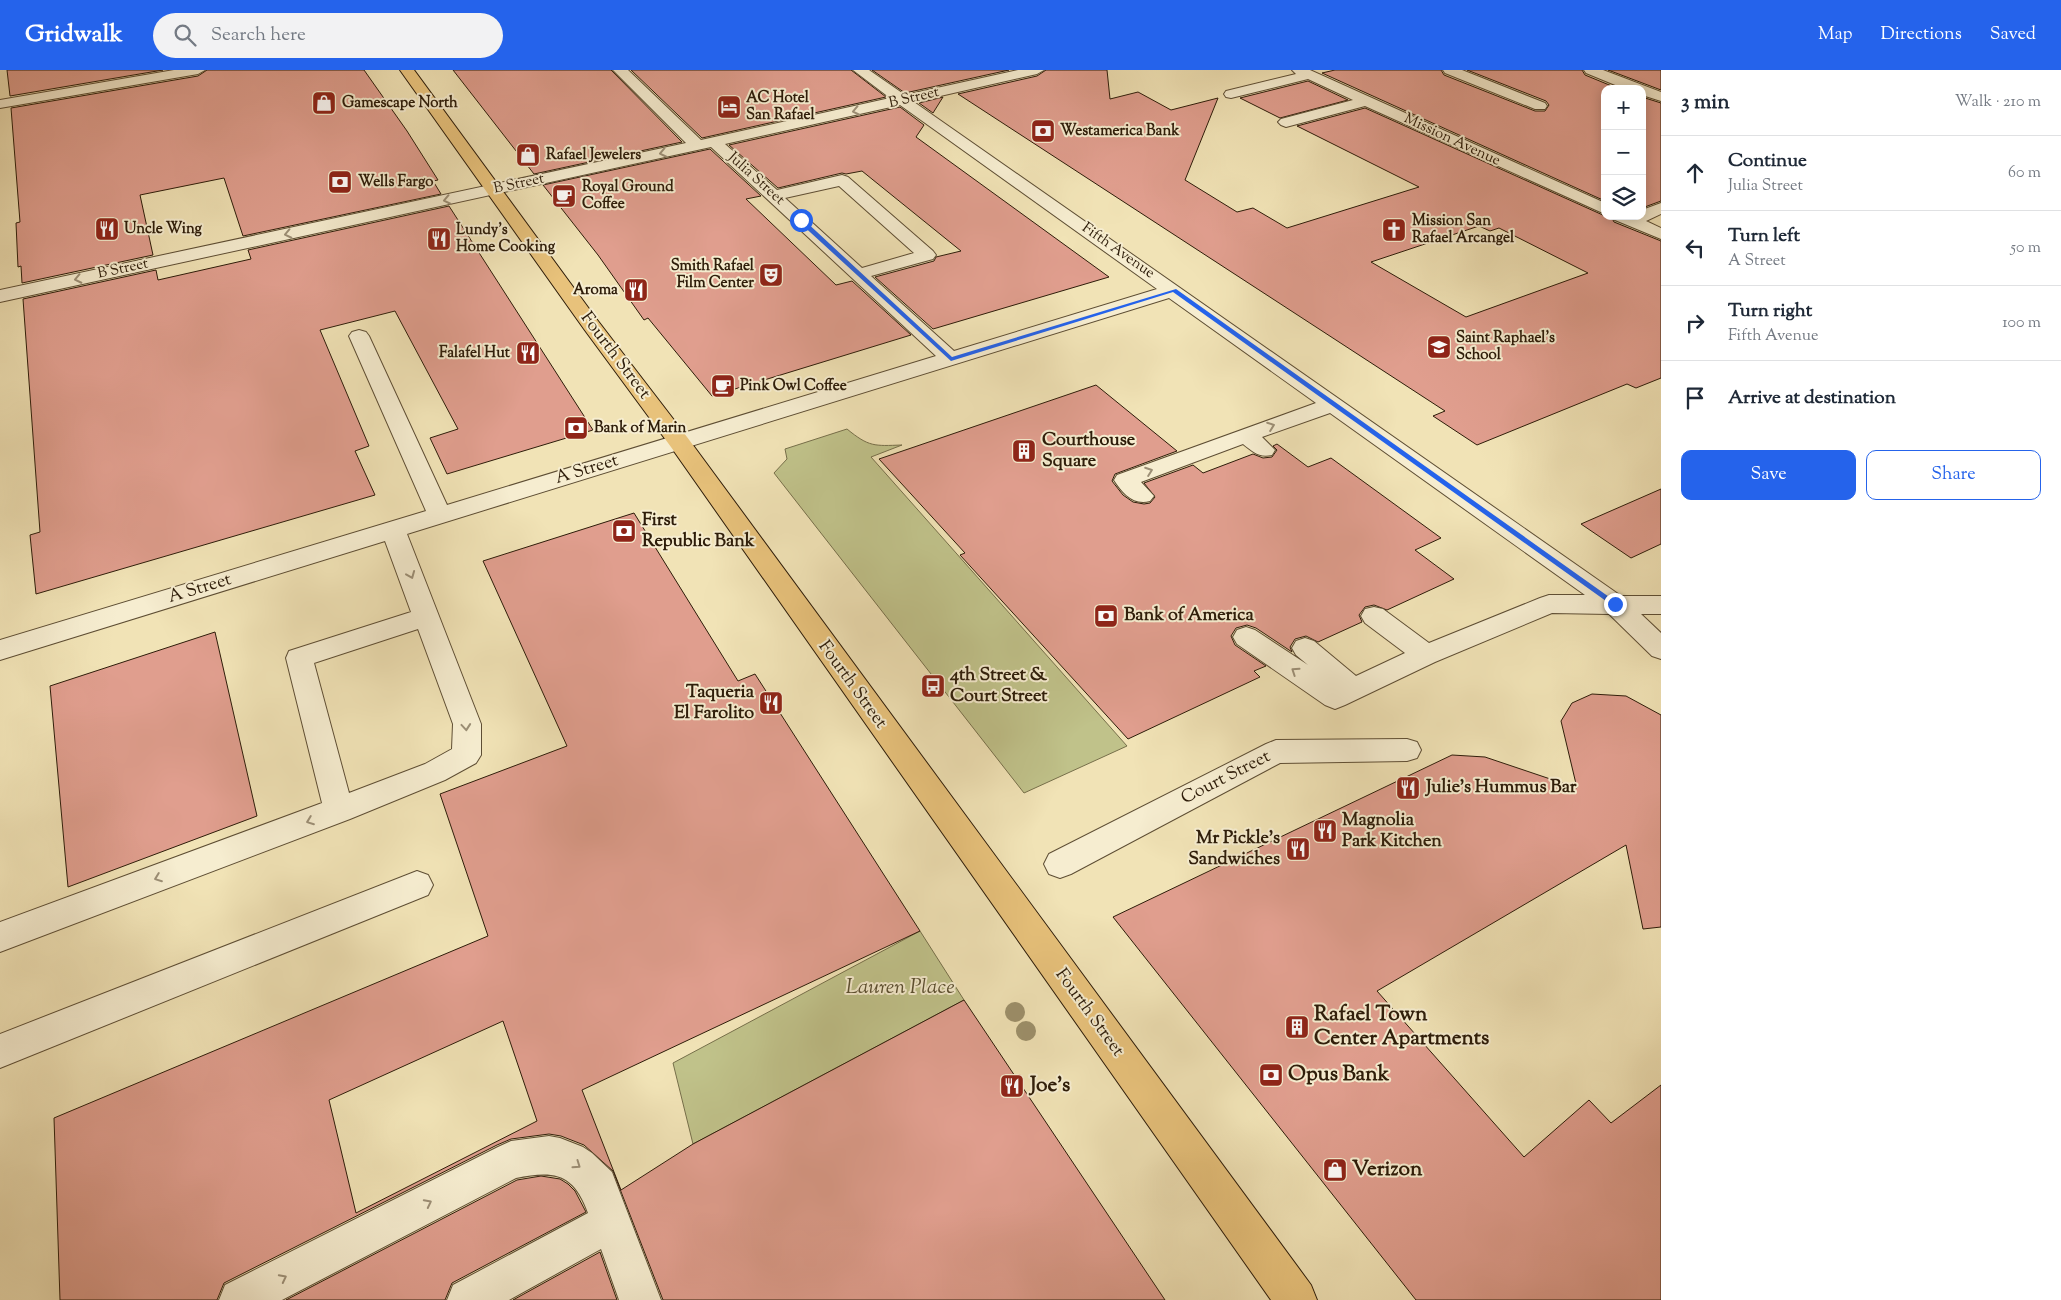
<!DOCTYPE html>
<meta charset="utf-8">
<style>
body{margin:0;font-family:"Sorts Mill Goudy",serif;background:#f2f2f3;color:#1f2937}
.controls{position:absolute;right:15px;top:15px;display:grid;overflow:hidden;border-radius:10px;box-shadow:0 2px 12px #0003}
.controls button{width:45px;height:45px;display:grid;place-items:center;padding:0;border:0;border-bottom:1px solid #e0e1e3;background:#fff;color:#1f2937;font:25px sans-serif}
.stop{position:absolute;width:15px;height:15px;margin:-11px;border:4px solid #2563eb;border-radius:50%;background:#fff}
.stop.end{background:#2563eb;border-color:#fff;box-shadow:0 1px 5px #0008}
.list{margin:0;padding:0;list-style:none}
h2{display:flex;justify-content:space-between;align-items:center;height:65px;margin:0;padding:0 20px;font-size:21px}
h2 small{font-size:16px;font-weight:400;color:#747a83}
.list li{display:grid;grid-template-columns:32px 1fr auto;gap:15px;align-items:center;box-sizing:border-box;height:75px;padding:0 20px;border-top:1px solid #e0e1e3}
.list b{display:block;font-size:19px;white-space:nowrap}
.list p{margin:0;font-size:16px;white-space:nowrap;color:#747a83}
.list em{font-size:16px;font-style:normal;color:#747a83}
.actions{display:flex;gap:10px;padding:15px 20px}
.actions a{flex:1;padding:11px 0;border:1px solid #2563eb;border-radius:10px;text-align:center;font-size:18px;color:#2563eb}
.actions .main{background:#2563eb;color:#fff}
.icon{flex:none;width:28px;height:28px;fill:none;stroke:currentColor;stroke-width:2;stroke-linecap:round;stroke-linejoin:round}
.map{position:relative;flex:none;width:1661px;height:1230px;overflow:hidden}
header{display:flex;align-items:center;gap:30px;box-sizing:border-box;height:70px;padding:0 25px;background:#2563eb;color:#fff}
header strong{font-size:24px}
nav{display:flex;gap:28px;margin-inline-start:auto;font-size:18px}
.search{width:350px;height:45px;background:#f2f2f3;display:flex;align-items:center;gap:12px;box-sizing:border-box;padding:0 18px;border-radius:28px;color:#747a83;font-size:19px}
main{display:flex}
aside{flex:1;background:#fff}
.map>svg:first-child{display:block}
.green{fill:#c0c28a;stroke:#766f4a}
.building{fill:#e09e8e;stroke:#2d1c09;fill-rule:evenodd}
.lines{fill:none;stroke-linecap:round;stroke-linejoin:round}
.minor-casing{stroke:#5e4e34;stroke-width:2}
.major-casing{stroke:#2d1c09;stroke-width:2}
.minor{fill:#f6edd0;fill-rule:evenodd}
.major{fill:#e8c27b;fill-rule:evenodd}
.tree{fill:#9d916c}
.oneway{stroke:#9c8f76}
.route{fill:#2563eb}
.labels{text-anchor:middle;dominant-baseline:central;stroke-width:4;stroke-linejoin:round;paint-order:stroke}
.far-poi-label{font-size:15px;font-weight:bold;fill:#2d1c09;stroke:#f6edd0;text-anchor:start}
.far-street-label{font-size:15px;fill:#2d1c09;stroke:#f6edd0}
.street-label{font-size:18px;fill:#2d1c09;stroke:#f6edd0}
.poi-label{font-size:18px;font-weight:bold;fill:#2d1c09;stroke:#f6edd0;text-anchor:start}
.near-park-label{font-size:21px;font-style:italic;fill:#594e30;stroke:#f6edd0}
.near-poi-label{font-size:21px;font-weight:bold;fill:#2d1c09;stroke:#f6edd0;text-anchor:start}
</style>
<header>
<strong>Gridwalk</strong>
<div class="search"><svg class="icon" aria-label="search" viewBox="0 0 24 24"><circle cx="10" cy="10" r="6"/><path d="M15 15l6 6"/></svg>Search here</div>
<nav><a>Map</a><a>Directions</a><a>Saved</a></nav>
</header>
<main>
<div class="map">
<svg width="1661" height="1230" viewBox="0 0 1661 1230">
<rect width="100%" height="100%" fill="#f1e3b6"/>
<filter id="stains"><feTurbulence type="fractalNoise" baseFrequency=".004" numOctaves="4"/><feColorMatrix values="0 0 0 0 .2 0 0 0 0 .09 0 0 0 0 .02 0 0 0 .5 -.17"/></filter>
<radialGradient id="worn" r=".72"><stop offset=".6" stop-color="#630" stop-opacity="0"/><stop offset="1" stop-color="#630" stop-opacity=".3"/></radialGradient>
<g class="green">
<path d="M847,359C869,377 874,376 902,375L871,387L1127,676L1024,723L774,403L787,389L785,379Z"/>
<path d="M920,861L964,930L693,1074L673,993Z"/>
</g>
<g class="building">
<path d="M7,0H163L10,26Z"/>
<path d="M207,0H364L407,61L438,110L433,111L441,124L243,166L224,108L140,125L153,185L22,213L21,196L18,197L16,153L20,152L11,38L198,6Z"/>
<path d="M453,0H611L682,72L534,104Z"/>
<path d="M631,0H851L886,27L702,68Z"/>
<path d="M872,0H1009L905,23Z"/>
<path d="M1046,0H1107L1110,29L1138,22L1171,40L1218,28L1185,110L1237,142L1253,138L1287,158L1419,117L1297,56L1365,38L1605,146H1611L1614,152L1661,171V308L1636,318L1627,314L1477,375L1433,346L1445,341L958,24L1037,6ZM1479,156L1490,161L1499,158L1588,203L1466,247L1371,192Z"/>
<path d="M1335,0H1441L1444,5L1535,41H1545L1549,35L1546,31L1467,0H1582L1585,5L1619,19H1605V131L1322,3Z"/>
<path d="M1608,0H1661V20Z"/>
<path d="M1308,11L1348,30L1280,48L1240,28Z"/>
<path d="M943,27L933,43L919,33Z"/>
<path d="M1642,27L1661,33V131L1642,138Z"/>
<path d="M900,37L924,55L916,67L1109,207L933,259L875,207L934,191L936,187L961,181L862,101L846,104L842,103L778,118L729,75Z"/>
<path d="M710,79L761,126L746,129L836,215L852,211L911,265L712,326L648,248L644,250L598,185L543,115Z"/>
<path d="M449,136L593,360L447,404L430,368L458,359L395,241L320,260L369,376L355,381L375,425L36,524L30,465L40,462L23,229L156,200L158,210L251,189L248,180Z"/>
<path d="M1096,315L1177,381L1115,404L1112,411L1123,425L1133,432L1144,434L1150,433L1155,427L1144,413L1193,395L1203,403L1253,384L1263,388L1272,387L1277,380L1273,376L1277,374L1308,397L1331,388L1441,468L1415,480L1454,509L1387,540L1374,535L1365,537L1359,545L1362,552L1318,572L1306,566L1295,569L1290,577L1292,582L1256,558L1247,555L1236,558L1231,566L1235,575L1266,596L1254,601L1260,607L1128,669L960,485L965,483L879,389Z"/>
<path d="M1661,419V474L1631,488L1581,454Z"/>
<path d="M634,443L738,611L755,604L920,861L582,1020L621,1120L693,1074L964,930L1165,1230H663L613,1101L584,1075L561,1066L549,1064L511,1069L497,1075L224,1213L217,1230H60L54,1048L488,866L440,724L567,676L483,491ZM503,951L537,1051L356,1143L329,1030Z"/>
<path d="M215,562L257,746L68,817L50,616Z"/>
<path d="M1592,624L1626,626L1661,645V857L1643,859L1626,775L1377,921L1524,1087L1589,1030L1611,1053L1661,1015V1230H1416L1113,847L1452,685L1485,687L1577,718L1561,651L1572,633Z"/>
<path d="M541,1106L560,1109L568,1114L575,1121L586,1142L452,1213L445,1230H286L517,1110Z"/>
<path d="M600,1182L617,1230H513Z"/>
</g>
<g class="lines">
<defs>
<g id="minor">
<path d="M174,0H205L198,4L0,38V30Z"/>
<path d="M613,0H628L701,70L890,28L853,0H869L905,25L1018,0H1044L1037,4L914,32L1621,526H1661V544H1641L1661,563V589L1652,586L1609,544L1552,543L1435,592L1345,635L1335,639L1325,635L1237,574L1233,567L1237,560L1246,557L1255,560L1308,595L1296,585L1292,578L1296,571L1305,568L1314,571L1356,606L1405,583L1365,553L1361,546L1365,539L1374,537L1383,539L1429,573L1540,528L1549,525H1585L1330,343L1262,367L1275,380L1272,385C1259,388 1253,382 1243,374L1141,412L1154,426L1150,431C1134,436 1122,423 1114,410L1117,405L1316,333L1169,228L407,464L481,654V685L476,693L445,710L350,749L0,882V852L322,733L286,588L289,581L411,542L385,471L0,590V570L426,441L349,266L352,262L359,260L366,262L369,266L447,435L936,286L711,77L0,232V220L686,73ZM900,35L1157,219L954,281L871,206L933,189L936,185L933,181L848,107L842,105L777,120L725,74ZM839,116L914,183L862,198L785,128ZM418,559L453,654L452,679L425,694L349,723L314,593Z"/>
<path d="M1292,0H1310L1605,133V144L1365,36L1286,57L1281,55L1278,52L1281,49L1353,30L1308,9L1231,28L1226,27L1224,24L1226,21L1296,4Z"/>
<path d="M1443,0H1462L1545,33L1547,36L1545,39H1535L1445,3Z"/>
<path d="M1584,0H1603L1661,22V31L1642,25V19H1625L1586,3Z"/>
<path d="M1661,133V144L1646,151L1661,158V169L1615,150L1613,146H1642V140Z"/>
<path d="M1407,669L1417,672L1421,680L1417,688L1407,691L1280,693L1071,804L1060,808L1049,804L1044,794L1049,784L1266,674L1276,670Z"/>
<path d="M417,801L428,805L433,815L428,825L0,998V964Z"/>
<path d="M549,1066L560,1068L583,1077L592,1083L612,1102L661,1230H619L601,1179L509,1230H447L453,1215L588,1143C574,1103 554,1100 516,1108L282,1230H219L225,1215L498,1077L511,1071Z"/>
</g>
<path id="major" d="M400,0H414L598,251L687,367L1311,1215L1317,1230H1271L671,377L584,259Z"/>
</defs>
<use href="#minor" class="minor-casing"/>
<use href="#major" class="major-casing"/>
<use href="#minor" class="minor"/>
<use href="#major" class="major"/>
</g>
<g class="tree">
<circle cx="1015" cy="942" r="10"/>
<circle cx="1026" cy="961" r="10"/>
</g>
<defs><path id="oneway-chevron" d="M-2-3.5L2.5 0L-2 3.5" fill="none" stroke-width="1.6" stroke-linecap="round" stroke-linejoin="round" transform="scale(1.25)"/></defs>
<g class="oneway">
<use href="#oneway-chevron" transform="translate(856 41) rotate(168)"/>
<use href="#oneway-chevron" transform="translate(663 83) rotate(168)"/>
<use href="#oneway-chevron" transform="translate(447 130) rotate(168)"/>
<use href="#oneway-chevron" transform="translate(288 164) rotate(168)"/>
<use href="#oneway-chevron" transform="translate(78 209) rotate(168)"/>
<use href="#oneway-chevron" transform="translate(1271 356) rotate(-20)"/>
<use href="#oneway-chevron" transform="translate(1149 401) rotate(-20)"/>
<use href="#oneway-chevron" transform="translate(411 505) rotate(68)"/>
<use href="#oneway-chevron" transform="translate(1295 601) rotate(-146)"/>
<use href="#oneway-chevron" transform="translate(466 657) rotate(85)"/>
<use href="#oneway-chevron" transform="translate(310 751) rotate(159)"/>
<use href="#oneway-chevron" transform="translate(158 808) rotate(159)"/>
<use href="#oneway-chevron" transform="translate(577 1095) rotate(35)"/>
<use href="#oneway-chevron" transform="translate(428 1133) rotate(-27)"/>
<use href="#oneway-chevron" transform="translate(283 1208) rotate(-27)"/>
</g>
<path class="route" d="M799,149H803L952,287L1176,219L1619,534L1615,537L1613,536L1173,222L951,291L799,152Z"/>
<defs>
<symbol id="shop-square" viewBox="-11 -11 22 22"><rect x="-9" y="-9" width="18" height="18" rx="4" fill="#8f2418" stroke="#f6edd0"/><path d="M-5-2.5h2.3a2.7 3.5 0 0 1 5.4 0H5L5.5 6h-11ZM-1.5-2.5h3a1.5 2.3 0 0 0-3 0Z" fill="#fff"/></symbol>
<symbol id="hotel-square" viewBox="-11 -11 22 22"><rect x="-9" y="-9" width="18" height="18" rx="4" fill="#8f2418" stroke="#f6edd0"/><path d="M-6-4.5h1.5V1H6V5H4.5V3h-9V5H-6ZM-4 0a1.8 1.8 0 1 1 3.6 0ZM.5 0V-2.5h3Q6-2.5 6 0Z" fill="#fff"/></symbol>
<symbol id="bank-square" viewBox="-11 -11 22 22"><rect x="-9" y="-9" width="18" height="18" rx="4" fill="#8f2418" stroke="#f6edd0"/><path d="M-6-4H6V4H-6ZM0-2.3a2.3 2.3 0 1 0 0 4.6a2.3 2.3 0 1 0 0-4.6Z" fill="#fff"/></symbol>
<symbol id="cafe-square" viewBox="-11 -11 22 22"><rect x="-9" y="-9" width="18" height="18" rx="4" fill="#8f2418" stroke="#f6edd0"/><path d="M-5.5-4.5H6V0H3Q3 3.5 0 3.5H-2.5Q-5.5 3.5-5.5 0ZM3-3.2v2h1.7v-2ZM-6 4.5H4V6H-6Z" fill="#fff"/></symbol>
<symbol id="restaurant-square" viewBox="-11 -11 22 22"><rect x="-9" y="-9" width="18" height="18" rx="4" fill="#8f2418" stroke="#f6edd0"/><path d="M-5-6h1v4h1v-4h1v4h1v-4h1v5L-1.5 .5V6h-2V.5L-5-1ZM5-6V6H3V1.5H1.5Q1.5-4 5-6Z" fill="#fff"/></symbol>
<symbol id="church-square" viewBox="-11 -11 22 22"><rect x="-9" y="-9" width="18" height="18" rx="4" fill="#8f2418" stroke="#f6edd0"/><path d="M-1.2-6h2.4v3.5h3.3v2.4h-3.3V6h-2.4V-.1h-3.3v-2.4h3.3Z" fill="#fff"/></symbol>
<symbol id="theatre-square" viewBox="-11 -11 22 22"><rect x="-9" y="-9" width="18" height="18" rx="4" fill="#8f2418" stroke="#f6edd0"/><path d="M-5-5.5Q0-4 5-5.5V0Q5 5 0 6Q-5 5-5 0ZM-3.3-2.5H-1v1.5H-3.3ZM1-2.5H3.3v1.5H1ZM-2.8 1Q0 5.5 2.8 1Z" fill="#fff"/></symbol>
<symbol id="school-square" viewBox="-11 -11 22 22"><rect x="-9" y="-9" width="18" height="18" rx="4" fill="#8f2418" stroke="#f6edd0"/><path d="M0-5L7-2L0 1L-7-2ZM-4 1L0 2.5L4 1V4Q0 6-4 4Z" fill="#fff"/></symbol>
<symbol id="building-square" viewBox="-11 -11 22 22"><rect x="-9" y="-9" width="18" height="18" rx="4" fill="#8f2418" stroke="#f6edd0"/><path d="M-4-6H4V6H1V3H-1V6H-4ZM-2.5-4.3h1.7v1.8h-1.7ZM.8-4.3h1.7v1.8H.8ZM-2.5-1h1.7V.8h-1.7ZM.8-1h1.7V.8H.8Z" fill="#fff"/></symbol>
<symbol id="bus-square" viewBox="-11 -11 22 22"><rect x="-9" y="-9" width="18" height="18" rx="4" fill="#8f2418" stroke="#f6edd0"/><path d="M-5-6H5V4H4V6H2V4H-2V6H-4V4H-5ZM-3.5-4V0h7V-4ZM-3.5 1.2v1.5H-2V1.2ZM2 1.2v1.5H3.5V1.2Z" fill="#fff"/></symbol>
</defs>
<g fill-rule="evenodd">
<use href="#shop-square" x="310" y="19" width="28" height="28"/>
<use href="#hotel-square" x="715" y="23" width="28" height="28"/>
<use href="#bank-square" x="1029" y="47" width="28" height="28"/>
<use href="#shop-square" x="514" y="71" width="28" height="28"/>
<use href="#bank-square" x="326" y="98" width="28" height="28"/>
<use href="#cafe-square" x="550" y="112" width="28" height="28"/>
<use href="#restaurant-square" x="93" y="145" width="28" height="28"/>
<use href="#church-square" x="1380" y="146" width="28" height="28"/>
<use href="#restaurant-square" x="425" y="155" width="28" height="28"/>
<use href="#theatre-square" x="757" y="191" width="28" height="28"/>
<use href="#restaurant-square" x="622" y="206" width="28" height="28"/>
<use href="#school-square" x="1425" y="263" width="28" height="28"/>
<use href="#restaurant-square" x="514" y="269" width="28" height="28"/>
<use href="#cafe-square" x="709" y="302" width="28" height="28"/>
<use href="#bank-square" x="562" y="344" width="28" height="28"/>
<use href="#building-square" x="1010" y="367" width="28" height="28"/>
<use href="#bank-square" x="610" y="447" width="28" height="28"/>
<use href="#bank-square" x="1092" y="532" width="28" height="28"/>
<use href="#bus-square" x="919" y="602" width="28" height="28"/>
<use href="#restaurant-square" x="757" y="619" width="28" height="28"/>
<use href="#restaurant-square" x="1394" y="704" width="28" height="28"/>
<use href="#restaurant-square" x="1311" y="747" width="28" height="28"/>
<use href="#restaurant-square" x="1284" y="765" width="28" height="28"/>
<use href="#building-square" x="1283" y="943" width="28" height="28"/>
<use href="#bank-square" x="1257" y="991" width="28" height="28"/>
<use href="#restaurant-square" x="998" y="1002" width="28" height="28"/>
<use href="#shop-square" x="1321" y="1086" width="28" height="28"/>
</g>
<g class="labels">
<g class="far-poi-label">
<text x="746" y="28">AC Hotel<tspan x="746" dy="17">San Rafael</tspan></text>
<text x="342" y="33">Gamescape North</text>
<text x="1060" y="61">Westamerica Bank</text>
<text x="546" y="85">Rafael Jewelers</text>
<text x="358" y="112">Wells Fargo</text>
<text x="582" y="117">Royal Ground<tspan x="582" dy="17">Coffee</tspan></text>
<text x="1412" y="151">Mission San<tspan x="1412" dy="17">Rafael Arcangel</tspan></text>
<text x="124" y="159">Uncle Wing</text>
<text x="456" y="160">Lundy's<tspan x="456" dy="17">Home Cooking</tspan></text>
<text x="754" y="196" text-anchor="end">Smith Rafael<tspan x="754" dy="17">Film Center</tspan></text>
<text x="618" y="220" text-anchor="end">Aroma</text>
<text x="1456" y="268">Saint Raphael's<tspan x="1456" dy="17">School</tspan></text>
<text x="510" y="283" text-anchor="end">Falafel Hut</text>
<text x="740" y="316">Pink Owl Coffee</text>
<text x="594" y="358">Bank of Marin</text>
</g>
<g class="far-street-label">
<text transform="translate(914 28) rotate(-13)">B Street</text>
<text transform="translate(1452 70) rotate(25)">Mission Avenue</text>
<text transform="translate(756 109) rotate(42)">Julia Street</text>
<text transform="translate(519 114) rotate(-12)">B Street</text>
<text transform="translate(1118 181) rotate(35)">Fifth Avenue</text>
<text transform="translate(123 199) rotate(-12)">B Street</text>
</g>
<g class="street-label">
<text transform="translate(615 286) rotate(53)">Fourth Street</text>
<text transform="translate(587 400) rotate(-17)">A Street</text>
<text transform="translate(200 519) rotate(-17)">A Street</text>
<text transform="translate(852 615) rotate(54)">Fourth Street</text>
<text transform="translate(1226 708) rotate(-27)">Court Street</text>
<text transform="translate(1089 943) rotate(54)">Fourth Street</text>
</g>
<g class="poi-label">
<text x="1042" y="371">Courthouse<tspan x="1042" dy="21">Square</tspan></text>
<text x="642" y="451">First<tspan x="642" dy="21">Republic Bank</tspan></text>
<text x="1124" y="546">Bank of America</text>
<text x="950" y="606">4th Street &amp;<tspan x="950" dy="21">Court Street</tspan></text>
<text x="754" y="623" text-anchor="end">Taqueria<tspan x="754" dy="21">El Farolito</tspan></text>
<text x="1426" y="718">Julie's Hummus Bar</text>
<text x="1342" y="751">Magnolia<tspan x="1342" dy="21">Park Kitchen</tspan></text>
<text x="1280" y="769" text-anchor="end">Mr Pickle's<tspan x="1280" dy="21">Sandwiches</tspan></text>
</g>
<g class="near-park-label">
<text x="900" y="918">Lauren Place</text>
</g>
<g class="near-poi-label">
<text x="1314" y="945">Rafael Town<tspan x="1314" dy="24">Center Apartments</tspan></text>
<text x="1288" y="1005">Opus Bank</text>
<text x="1030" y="1016">Joe's</text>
<text x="1352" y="1100">Verizon</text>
</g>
</g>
<rect width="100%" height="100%" filter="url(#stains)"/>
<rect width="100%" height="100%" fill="url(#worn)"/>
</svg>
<div class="controls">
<button>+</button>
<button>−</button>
<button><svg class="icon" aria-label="layers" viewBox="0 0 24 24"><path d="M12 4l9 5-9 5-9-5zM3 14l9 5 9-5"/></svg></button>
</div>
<div class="stop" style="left:801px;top:150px"></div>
<div class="stop end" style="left:1615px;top:534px"></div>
</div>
<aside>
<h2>3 min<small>Walk · 210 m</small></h2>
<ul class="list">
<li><svg class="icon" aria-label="ahead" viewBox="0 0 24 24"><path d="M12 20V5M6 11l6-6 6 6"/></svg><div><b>Continue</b><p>Julia Street</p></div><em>60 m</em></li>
<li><svg class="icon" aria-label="left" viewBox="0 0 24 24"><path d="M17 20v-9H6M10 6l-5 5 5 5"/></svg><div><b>Turn left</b><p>A Street</p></div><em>50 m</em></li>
<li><svg class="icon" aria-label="right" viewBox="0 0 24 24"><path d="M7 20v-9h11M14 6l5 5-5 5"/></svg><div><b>Turn right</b><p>Fifth Avenue</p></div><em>100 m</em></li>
<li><svg class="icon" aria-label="arrive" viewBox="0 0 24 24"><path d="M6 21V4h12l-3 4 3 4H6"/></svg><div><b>Arrive at destination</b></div></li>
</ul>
<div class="actions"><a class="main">Save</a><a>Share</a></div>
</aside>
</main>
